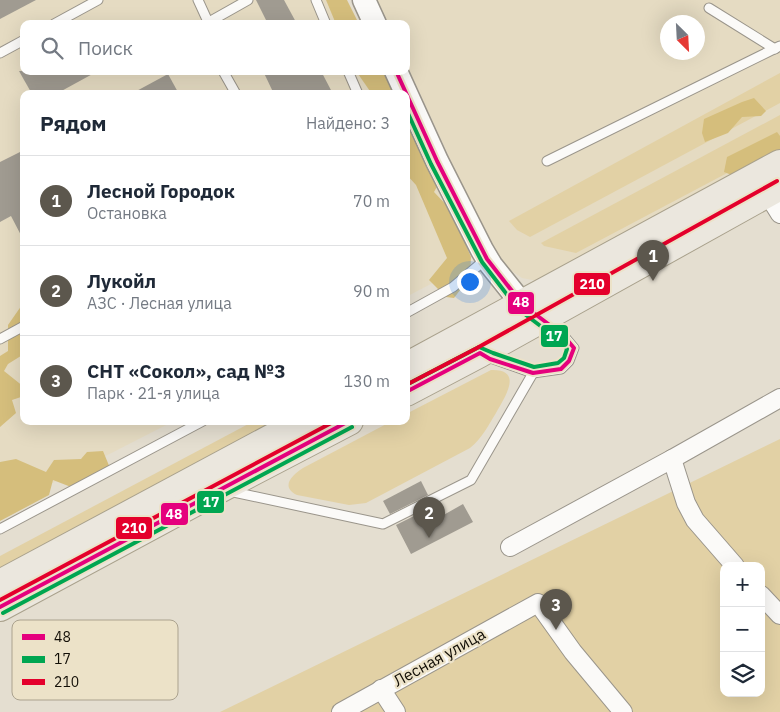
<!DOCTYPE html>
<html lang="ru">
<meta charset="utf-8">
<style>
body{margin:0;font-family:"IBM Plex Sans",sans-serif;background:#f2f2f3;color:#1f2937}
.controls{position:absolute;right:15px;bottom:15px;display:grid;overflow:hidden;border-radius:10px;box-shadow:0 5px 20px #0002}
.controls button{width:45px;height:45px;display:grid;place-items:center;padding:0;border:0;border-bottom:1px solid #e0e1e3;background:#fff;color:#1f2937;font:25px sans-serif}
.compass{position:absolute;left:660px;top:15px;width:45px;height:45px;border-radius:50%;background:#fff;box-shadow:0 5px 20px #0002;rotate:156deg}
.you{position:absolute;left:469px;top:281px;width:18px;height:18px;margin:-12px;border:4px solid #fff;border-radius:50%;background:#1a73e8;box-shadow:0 0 0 8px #1a73e833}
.badge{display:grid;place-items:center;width:32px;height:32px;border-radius:50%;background:#5c574d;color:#fff;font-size:16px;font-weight:700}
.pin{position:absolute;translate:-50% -41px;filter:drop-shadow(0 1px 2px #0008)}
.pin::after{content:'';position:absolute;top:26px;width:18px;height:15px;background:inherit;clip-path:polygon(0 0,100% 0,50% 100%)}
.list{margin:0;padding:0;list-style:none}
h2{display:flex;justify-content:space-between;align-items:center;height:65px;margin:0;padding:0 20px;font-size:21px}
h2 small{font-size:16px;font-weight:400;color:#747a83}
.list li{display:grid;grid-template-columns:32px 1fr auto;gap:15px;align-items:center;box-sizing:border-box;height:90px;padding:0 20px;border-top:1px solid #e0e1e3}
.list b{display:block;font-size:19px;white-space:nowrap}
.list p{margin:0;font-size:16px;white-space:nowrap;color:#747a83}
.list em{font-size:16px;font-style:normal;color:#747a83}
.icon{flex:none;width:28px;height:28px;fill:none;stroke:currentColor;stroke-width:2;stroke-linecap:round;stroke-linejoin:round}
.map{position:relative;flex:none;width:780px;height:712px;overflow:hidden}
.search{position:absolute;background:#fff;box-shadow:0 5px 20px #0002;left:20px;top:20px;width:390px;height:55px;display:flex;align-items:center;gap:12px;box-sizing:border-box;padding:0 18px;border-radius:10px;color:#747a83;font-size:19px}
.panel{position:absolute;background:#fff;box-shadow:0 5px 20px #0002;left:20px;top:90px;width:390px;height:335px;border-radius:10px}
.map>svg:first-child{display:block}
.built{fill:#e5dbc2;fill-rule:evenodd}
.green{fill:#e2d1a5;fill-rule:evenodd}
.forest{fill:#d5be7c}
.building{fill:#a09b91}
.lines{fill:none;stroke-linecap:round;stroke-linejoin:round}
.service-casing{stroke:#9a958b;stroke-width:11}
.minor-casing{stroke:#9a958b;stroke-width:20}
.tertiary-casing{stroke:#9a958b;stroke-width:25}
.primary-casing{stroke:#a9a18c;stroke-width:30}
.service{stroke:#fbfaf8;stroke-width:9}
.minor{stroke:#fbfaf8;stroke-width:18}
.tertiary{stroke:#fbfaf8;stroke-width:22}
.primary{stroke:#ebe7de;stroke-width:28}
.bus-1-casing{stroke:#ece2c8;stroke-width:8}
.bus-2-casing{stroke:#ece2c8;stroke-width:8}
.bus-3-casing{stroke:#ece2c8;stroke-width:8}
.bus-1{stroke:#e5007d;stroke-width:4}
.bus-2{stroke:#00a651;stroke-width:4}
.bus-3{stroke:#e4002b;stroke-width:4}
.labels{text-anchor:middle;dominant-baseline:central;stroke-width:4.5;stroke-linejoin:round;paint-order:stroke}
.street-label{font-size:16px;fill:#120e06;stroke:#ece2c8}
.key{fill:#ece2c8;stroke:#aba28e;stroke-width:1}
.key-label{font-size:14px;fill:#120e06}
.line-badge{stroke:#ece2c8;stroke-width:2}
.badge-label{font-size:14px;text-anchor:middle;font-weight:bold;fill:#fff}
</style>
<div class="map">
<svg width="780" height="712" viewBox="0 0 780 712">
<rect width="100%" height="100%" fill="#e4ded0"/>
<g class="built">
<path d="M0,0H344L355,24H24V71H379L390,94H24V421H174L0,510Z"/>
<path d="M377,0H780V152L538,281L522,278L506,267L492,250L406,63V24H388ZM668,22H698V52H668Z"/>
<path d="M406,127L469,253L465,266L406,297Z"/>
</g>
<g class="green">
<path d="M780,73V103L530,237L517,230L509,221Z"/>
<path d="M780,115V145L576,253L544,246L541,243Z"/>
<path d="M491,370C524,369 505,397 496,413C488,426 482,438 470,448L366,503L349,505L297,495C280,487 292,475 303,468L392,421H406V414Z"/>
<path d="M254,421H282L0,572V556Z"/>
<path d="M780,439V712H220ZM724,566H761V693H724Z"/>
</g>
<g class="forest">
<path d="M326,0H347L359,24H336Z"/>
<path d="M356,71H389L398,94H372Z"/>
<path d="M754,98L766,111L761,116L742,117L728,133L705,142L702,133L704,119L742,102Z"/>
<path d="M406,117L445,172L434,192L451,210L471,257L470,277L454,298L446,297L429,280L447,258L416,185L406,174L408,160H406Z"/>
<path d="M777,132L780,136V159L742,179L724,172L727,157Z"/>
<path d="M24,302V354L8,364L4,371L24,387V396L12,400L16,413L0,427V356L8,351V325Z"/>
<path d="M103,451L110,468L71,487L53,480L49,495L0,521V462L16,459L46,472L54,460L81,459L87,452Z"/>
</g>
<g class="building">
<path d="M0,0H36L0,19Z"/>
<path d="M256,0H284L297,24H268Z"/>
<path d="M19,71H98L56,94H32Z"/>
<path d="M263,71H321L333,94H274Z"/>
<path d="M168,74L179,94H131Z"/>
<path d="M24,150V241L11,216L0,222V162Z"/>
<path d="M421,481L428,495L390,514L383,501Z"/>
<path d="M463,504L473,522L411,554L396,525L434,506L440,517Z"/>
</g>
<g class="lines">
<defs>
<g id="service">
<path d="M198,0L209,24"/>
<path d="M316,0L326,24"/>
<path d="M709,8L775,49"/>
<path d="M209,22L248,0"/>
<path d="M54,24L98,0"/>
<path d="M0,53L24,40"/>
<path d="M223,71L236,94"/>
<path d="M348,71L358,94"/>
<path d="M547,161L780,46"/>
<path d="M406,313L453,287L486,259"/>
<path d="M0,339L24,326"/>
<path d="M485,356L533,373L561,369L569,361L574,348L563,335L546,321"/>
<path d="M229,491L383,524L471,480L533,373"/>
<path d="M0,529L203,421"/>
</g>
<g id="minor">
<path d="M767,193L780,214"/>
<path d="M510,547L672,459"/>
<path d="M735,566L695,520L686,503L672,459L780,398"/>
<path d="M761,595L780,615"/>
<path d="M381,689L396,712"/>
<path d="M341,712L538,603L573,652L623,712"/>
</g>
<g id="tertiary">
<path d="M364,0L375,24"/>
<path d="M396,71L437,161L482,250L491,265L523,305"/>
</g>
<g id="primary">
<path d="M406,367L780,164"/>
<path d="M406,392L480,353L780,186"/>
<path d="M0,584L304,421"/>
<path d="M0,607L219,489L349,421"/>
</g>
</defs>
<use href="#service" class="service-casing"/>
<use href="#minor" class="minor-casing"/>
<use href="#tertiary" class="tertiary-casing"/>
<use href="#primary" class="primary-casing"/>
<use href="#service" class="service"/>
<use href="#minor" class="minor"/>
<use href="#tertiary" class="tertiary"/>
<use href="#primary" class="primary"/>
<defs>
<g id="bus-1">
<path d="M396,71L437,161L487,259L523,305L563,335L574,348L569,361L561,369L533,373L490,359L480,353L406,392"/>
<path d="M0,607L349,421"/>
</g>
<g id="bus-2">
<path d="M406,109L431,164L482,262L518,309L559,340L567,349L564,358L558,363L534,367L493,353L479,347L406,385"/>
<path d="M3,613L352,427"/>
</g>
<g id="bus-3">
<path d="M406,385L477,348L777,181"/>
<path d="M0,600L335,421"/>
</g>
</defs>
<use href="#bus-1" class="bus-1-casing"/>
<use href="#bus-2" class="bus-2-casing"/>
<use href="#bus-3" class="bus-3-casing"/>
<use href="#bus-1" class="bus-1"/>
<use href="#bus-2" class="bus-2"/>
<use href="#bus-3" class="bus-3"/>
</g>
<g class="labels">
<g class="street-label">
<text transform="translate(439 657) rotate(-29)">Лесная улица</text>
</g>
</g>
<rect x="12" y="620" width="166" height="80" rx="8" class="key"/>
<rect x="22" y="634" width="23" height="6" fill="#e5007d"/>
<rect x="22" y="656" width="23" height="7" fill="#00a651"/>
<rect x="22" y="679" width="23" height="6" fill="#e4002b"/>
<g class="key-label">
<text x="54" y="642">48</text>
<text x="54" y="664">17</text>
<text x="54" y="687">210</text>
</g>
<g class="line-badge">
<rect x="573" y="272" width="38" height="24" rx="5" fill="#e4002b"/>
<rect x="507" y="291" width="28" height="24" rx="5" fill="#e5007d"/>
<rect x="540" y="324" width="29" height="24" rx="5" fill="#00a651"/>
<rect x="196" y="490" width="29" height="24" rx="5" fill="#00a651"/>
<rect x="160" y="502" width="29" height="24" rx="5" fill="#e5007d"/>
<rect x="115" y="516" width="38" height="24" rx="5" fill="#e4002b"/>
</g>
<g class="badge-label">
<text x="592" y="289">210</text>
<text x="521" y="307">48</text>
<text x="554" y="341">17</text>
<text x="211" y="507">17</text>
<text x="174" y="519">48</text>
<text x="134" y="533">210</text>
</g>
</svg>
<div class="controls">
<button>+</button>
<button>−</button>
<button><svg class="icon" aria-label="layers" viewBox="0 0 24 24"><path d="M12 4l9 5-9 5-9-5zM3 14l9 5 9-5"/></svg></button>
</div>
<svg class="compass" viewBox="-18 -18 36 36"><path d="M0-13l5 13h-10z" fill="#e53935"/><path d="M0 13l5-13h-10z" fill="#747a83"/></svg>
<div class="you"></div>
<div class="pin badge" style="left:653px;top:281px">1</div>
<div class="pin badge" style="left:429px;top:538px">2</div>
<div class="pin badge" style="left:556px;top:630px">3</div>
<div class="search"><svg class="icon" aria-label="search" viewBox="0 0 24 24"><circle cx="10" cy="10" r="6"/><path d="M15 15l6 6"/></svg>Поиск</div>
<section class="panel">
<h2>Рядом<small>Найдено: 3</small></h2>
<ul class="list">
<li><span class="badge">1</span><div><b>Лесной Городок</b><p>Остановка</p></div><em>70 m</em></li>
<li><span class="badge">2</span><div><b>Лукойл</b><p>АЗС · Лесная улица</p></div><em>90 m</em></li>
<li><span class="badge">3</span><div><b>СНТ «Сокол», сад №3</b><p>Парк · 21-я улица</p></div><em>130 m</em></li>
</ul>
</section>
</div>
